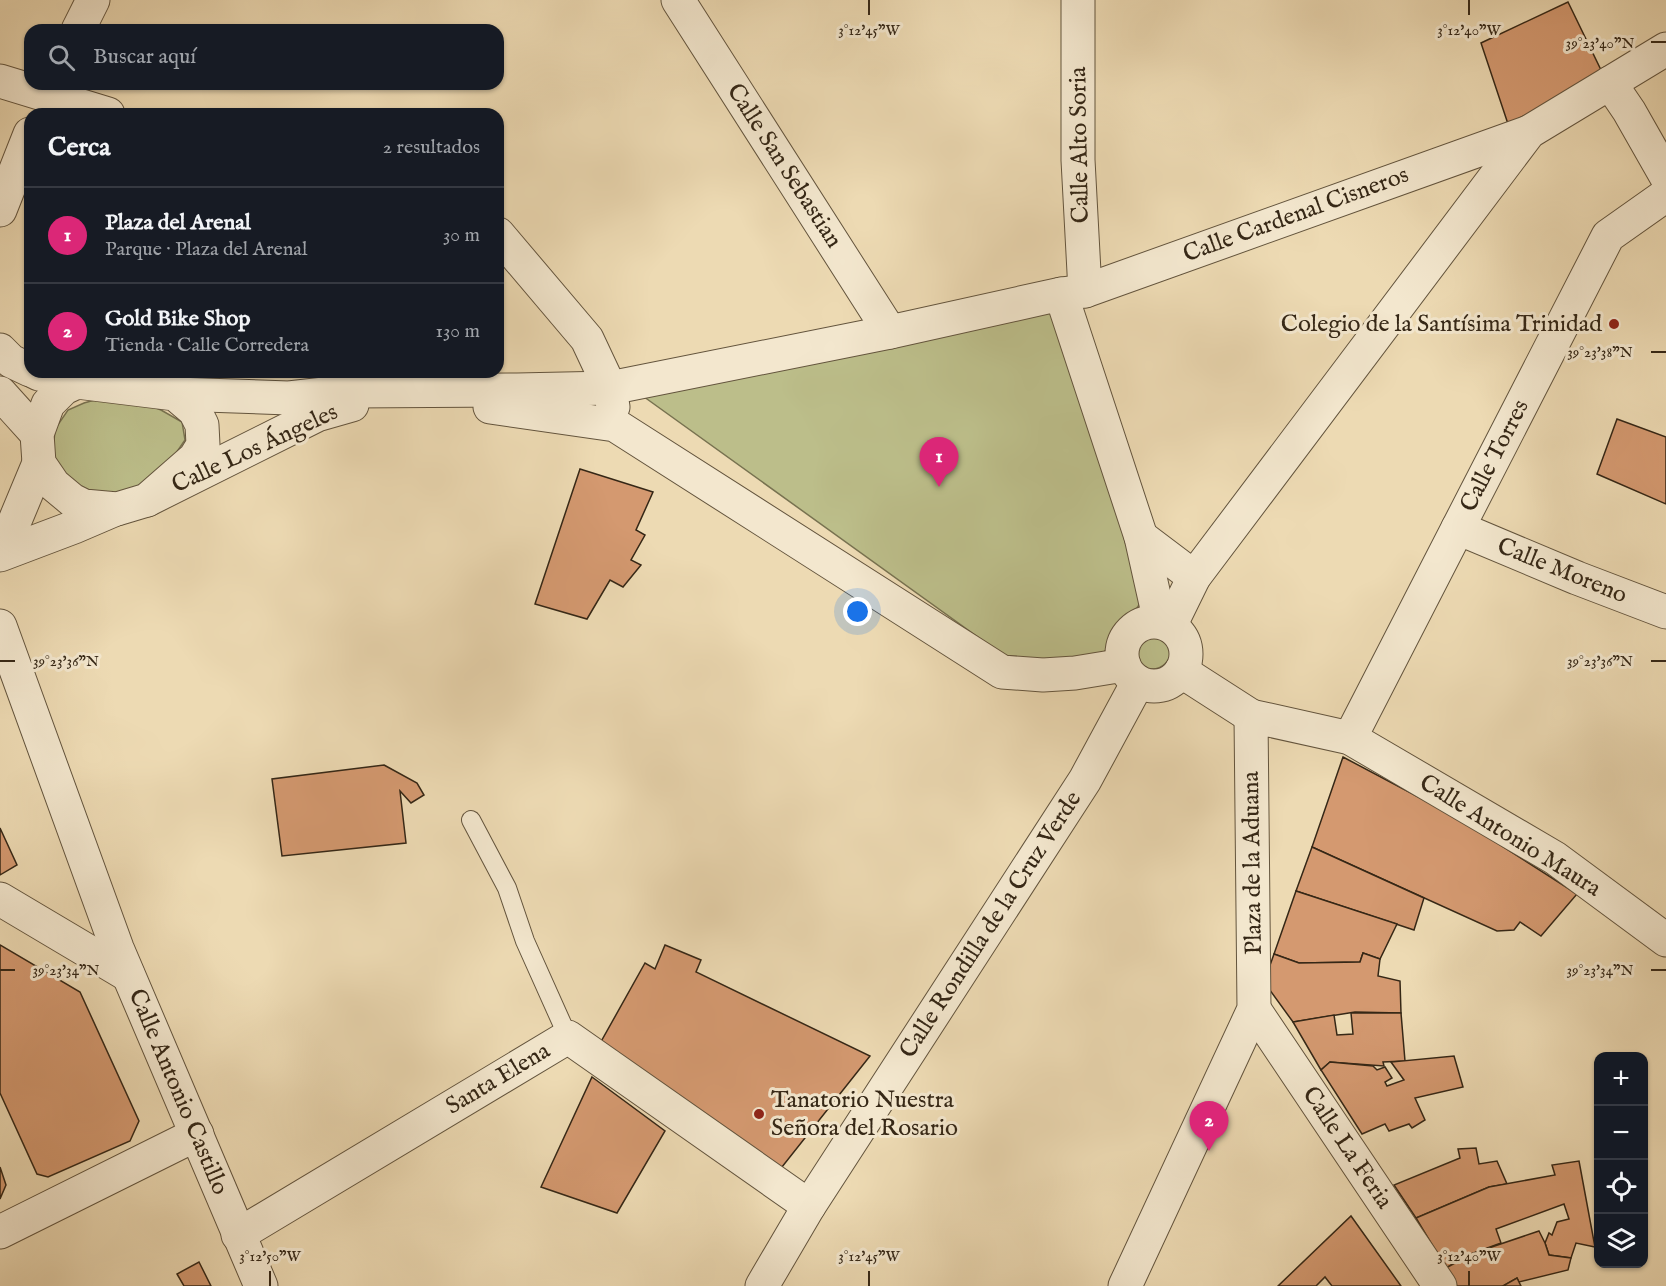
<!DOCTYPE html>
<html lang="es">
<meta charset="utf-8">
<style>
body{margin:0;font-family:"IM FELL English",serif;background:#242831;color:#f1f3f6}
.controls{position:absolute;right:18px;bottom:18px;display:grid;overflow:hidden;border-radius:12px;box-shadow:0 2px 4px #0004}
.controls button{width:54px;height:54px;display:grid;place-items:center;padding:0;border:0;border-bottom:2px solid #363941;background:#171b24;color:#f1f3f6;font:30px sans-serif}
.you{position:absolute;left:858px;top:612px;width:21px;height:21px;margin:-15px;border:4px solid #fff;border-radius:50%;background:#1a73e8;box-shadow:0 0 0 9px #1a73e833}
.badge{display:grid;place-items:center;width:39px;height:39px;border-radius:50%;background:#db2777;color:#fff;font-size:20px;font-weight:700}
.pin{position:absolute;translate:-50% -50px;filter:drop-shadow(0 2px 3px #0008)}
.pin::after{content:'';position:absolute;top:32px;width:21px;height:18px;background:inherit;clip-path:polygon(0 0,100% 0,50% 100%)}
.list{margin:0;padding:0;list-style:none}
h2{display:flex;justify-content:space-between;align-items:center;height:78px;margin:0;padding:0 24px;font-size:26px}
h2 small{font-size:20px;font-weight:400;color:#9ea1a6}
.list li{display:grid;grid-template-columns:39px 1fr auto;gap:18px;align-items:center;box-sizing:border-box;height:96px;padding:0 24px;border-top:2px solid #363941}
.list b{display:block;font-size:22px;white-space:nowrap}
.list p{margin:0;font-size:20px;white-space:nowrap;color:#9ea1a6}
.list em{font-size:20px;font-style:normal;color:#9ea1a6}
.icon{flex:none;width:33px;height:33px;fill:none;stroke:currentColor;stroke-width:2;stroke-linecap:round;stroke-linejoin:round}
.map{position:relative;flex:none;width:1666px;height:1286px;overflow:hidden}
.search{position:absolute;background:#171b24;box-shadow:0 2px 4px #0004;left:24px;top:24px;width:480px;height:66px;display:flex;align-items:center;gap:15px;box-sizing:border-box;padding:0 21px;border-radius:18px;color:#9ea1a6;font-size:22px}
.panel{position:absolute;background:#171b24;box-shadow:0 2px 4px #0004;left:24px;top:108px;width:480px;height:270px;border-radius:18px}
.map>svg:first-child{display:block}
.green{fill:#bcbe8a;stroke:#787250;stroke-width:1.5}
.building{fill:#d49970;stroke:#352716;stroke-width:1.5}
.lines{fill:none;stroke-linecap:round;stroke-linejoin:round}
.service-casing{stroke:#63543d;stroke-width:20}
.minor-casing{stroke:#63543d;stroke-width:35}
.service{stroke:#f3e7ce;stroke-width:18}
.minor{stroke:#f3e7ce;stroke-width:33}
.ticks{fill:none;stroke:#352716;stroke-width:2}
.poi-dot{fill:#8f2418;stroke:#f3e7ce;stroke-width:2}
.labels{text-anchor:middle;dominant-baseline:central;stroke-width:6;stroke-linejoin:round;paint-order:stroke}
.street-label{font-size:24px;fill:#352716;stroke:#f3e7ce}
.poi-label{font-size:24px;fill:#352716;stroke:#f3e7ce;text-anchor:end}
.ticks-label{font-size:15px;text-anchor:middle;fill:#352716;stroke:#f3e7ce;stroke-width:6;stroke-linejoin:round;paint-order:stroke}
</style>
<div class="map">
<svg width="1666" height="1286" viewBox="0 0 1666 1286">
<rect width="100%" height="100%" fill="#eddab3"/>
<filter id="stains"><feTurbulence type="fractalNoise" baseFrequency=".00333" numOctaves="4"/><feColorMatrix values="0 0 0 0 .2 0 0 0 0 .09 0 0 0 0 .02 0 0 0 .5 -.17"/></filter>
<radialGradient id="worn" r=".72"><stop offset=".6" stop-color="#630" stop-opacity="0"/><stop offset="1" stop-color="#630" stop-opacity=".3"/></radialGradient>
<g class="green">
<path d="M1055,311L1138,581L1139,605L1116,639L1104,652L1051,661L1007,658L640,394Z"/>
<path d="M109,396L134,399L161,410L182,422L185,440L172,459L134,491L108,495L85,491L66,478L53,454L55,429L68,410L84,403Z"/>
<circle cx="1152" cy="650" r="19"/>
</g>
<g class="building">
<path d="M1568,2L1601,70L1552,102L1508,124L1481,43Z"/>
<path d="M1617,419L1666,437V504L1597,474Z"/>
<path d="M580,469L653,492L636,530L645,535L631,560L641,565L623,587L610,580L587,619L535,604Z"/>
<path d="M1343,757L1460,819L1577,894L1541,936L1520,922L1514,930L1497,931L1312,847Z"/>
<path d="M384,765L417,783L424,795L411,803L400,791L406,843L282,856L272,779Z"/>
<path d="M0,828L17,865L0,875Z"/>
<path d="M1312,847L1424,898L1414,930L1296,891Z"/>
<path d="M1296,891L1397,924L1380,959L1363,953L1360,962L1299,963L1274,954Z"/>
<path d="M0,945L80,992L139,1121L130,1141L48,1177L37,1174L0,1093Z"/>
<path d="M665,945L701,960L696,972L870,1056L778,1172L598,1047L645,963L655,969Z"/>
<path d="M1363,953L1380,959L1378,976L1400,981L1401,1013L1355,1012L1293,1022L1264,982L1274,954L1299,963L1360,962Z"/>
<path d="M1351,1013H1401L1405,1061L1383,1062L1384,1066L1330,1062L1321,1070L1293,1022L1334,1015L1337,1035L1353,1034Z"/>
<path d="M1454,1056L1463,1087L1415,1098L1425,1120L1412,1128L1409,1124L1389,1131L1385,1124L1362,1134L1321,1070L1330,1062L1373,1066L1377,1070L1385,1067L1392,1078L1385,1082L1387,1086L1404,1080L1391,1062Z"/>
<path d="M592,1077L665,1131L617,1213L541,1187Z"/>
<path d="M1476,1148L1479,1164L1497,1161L1507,1184L1489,1187L1416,1218L1394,1185L1460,1158L1458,1149Z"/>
<path d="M1579,1161L1595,1247L1576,1243L1571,1258L1549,1255L1545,1243L1549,1233L1552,1235L1557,1222L1569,1219L1564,1204L1496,1229L1501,1243L1471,1254L1446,1268L1416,1218L1489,1187L1555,1175L1552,1165Z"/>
<path d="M0,1167L6,1185L0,1199Z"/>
<path d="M1351,1216L1401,1286H1332L1325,1277L1316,1286H1278Z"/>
<path d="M1539,1231L1545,1243L1549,1255L1571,1258L1568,1270L1519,1282L1517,1278L1503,1286H1457L1446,1268L1471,1254Z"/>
<path d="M199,1262L211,1286H184L177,1274Z"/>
<path d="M1517,1278L1521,1286H1503Z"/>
</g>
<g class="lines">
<defs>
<path id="service" d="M471,820L507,888L525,941L568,1037"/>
<g id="minor">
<path d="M678,0L890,332"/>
<path d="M1078,0V160L1085,291"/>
<path d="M78,30L93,0"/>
<path d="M0,81L108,114"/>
<path d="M1610,83L1629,111L1666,176"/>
<path d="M0,210L30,134"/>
<path d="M498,234L587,339L610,388L613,407"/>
<path d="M1061,294L1085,291L1529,132"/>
<path d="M0,350L11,361L30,370"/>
<path d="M35,372L39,374L77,382"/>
<path d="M77,382L175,394L195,411L202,425L203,445L195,458L147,500L117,509L84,506L72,500L54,485L39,463L37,434L48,404L64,388Z"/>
<path d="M0,393L37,434"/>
<path d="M175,394L289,398L351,391L517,390L610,388L890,332L1061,294L1141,537L1160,622"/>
<path d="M490,407L615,425L1002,672L1043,675L1075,673L1124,665"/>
<path d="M147,500L317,415L352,405"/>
<path d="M1458,528L1577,578L1666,612"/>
<path d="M1141,537L1194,577"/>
<path d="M0,539L14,523L39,463"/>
<path d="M0,555L74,527L116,509"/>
<circle cx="1154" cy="654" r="32"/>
<path d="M0,626L117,948L261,1286"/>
<path d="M1170,626L1194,577L1529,132L1666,49"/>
<path d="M1181,671L1251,716"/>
<path d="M1350,738L1608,236L1666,195"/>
<path d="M0,899L128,975"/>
<path d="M1254,1009L1440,1286"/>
<path d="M0,1232L197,1134"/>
<path d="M238,1235L568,1037L809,1206"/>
<path d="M762,1286L809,1206L1085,780L1138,682"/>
<path d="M1125,1286L1254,1009L1251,716L1350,738L1555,858L1666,940"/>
</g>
</defs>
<use href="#service" class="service-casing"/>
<use href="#minor" class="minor-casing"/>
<use href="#service" class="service"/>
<use href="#minor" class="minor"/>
</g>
<path class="ticks" d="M869,0V15M1469,0V15M1651,42H1666M1651,352H1666M0,661H15M1651,661H1666M0,970H15M1651,970H1666M270,1271V1286M869,1271V1286M1469,1271V1286"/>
<g class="poi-dot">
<circle cx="1614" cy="324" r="6"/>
<circle cx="759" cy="1114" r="6"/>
</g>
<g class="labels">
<g class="street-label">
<text transform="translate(1080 145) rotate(-91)">Calle Alto Soria</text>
<text transform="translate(784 166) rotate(57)">Calle San Sebastian</text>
<text transform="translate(1296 215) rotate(-20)">Calle Cardenal Cisneros</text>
<text transform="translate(255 449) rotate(-25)">Calle Los Ángeles</text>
<text transform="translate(1495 456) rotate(-63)">Calle Torres</text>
<text transform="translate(1562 571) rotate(22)">Calle Moreno</text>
<text transform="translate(1510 836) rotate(32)">Calle Antonio Maura</text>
<text transform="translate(1253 863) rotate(-91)">Plaza de la Aduana</text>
<text transform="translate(991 925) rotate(-57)">Calle Rondilla de la Cruz Verde</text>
<text transform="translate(498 1079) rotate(-31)">Santa Elena</text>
<text transform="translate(178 1092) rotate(67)">Calle Antonio Castillo</text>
<text transform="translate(1347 1148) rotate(56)">Calle La Feria</text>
</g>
<g class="poi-label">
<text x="1602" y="324">Colegio de la Santísima Trinidad</text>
<text x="771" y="1100" text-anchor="start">Tanatorio Nuestra<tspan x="771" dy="28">Señora del Rosario</tspan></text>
</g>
</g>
<g class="ticks-label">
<text x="869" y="35">3°12'45"W</text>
<text x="1469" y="35">3°12'40"W</text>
<text x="1600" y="48">39°23'40"N</text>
<text x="1600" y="357">39°23'38"N</text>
<text x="66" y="666">39°23'36"N</text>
<text x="1600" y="666">39°23'36"N</text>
<text x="66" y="975">39°23'34"N</text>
<text x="1600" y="975">39°23'34"N</text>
<text x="270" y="1261">3°12'50"W</text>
<text x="869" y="1261">3°12'45"W</text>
<text x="1469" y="1261">3°12'40"W</text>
</g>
<rect width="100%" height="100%" filter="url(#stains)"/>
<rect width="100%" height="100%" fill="url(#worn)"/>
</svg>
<div class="controls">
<button>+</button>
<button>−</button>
<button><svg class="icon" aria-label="locate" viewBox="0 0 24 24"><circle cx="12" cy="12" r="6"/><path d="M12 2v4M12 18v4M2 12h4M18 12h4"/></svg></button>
<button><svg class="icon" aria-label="layers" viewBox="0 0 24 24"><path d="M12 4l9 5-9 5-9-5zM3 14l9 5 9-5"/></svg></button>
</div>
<div class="you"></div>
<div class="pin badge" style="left:939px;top:487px">1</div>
<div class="pin badge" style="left:1209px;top:1151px">2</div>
<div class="search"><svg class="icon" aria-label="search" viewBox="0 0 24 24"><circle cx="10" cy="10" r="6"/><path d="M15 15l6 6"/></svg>Buscar aquí</div>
<section class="panel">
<h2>Cerca<small>2 resultados</small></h2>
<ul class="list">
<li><span class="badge">1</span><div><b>Plaza del Arenal</b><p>Parque · Plaza del Arenal</p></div><em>30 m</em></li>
<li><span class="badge">2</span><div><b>Gold Bike Shop</b><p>Tienda · Calle Corredera</p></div><em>130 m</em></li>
</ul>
</section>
</div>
